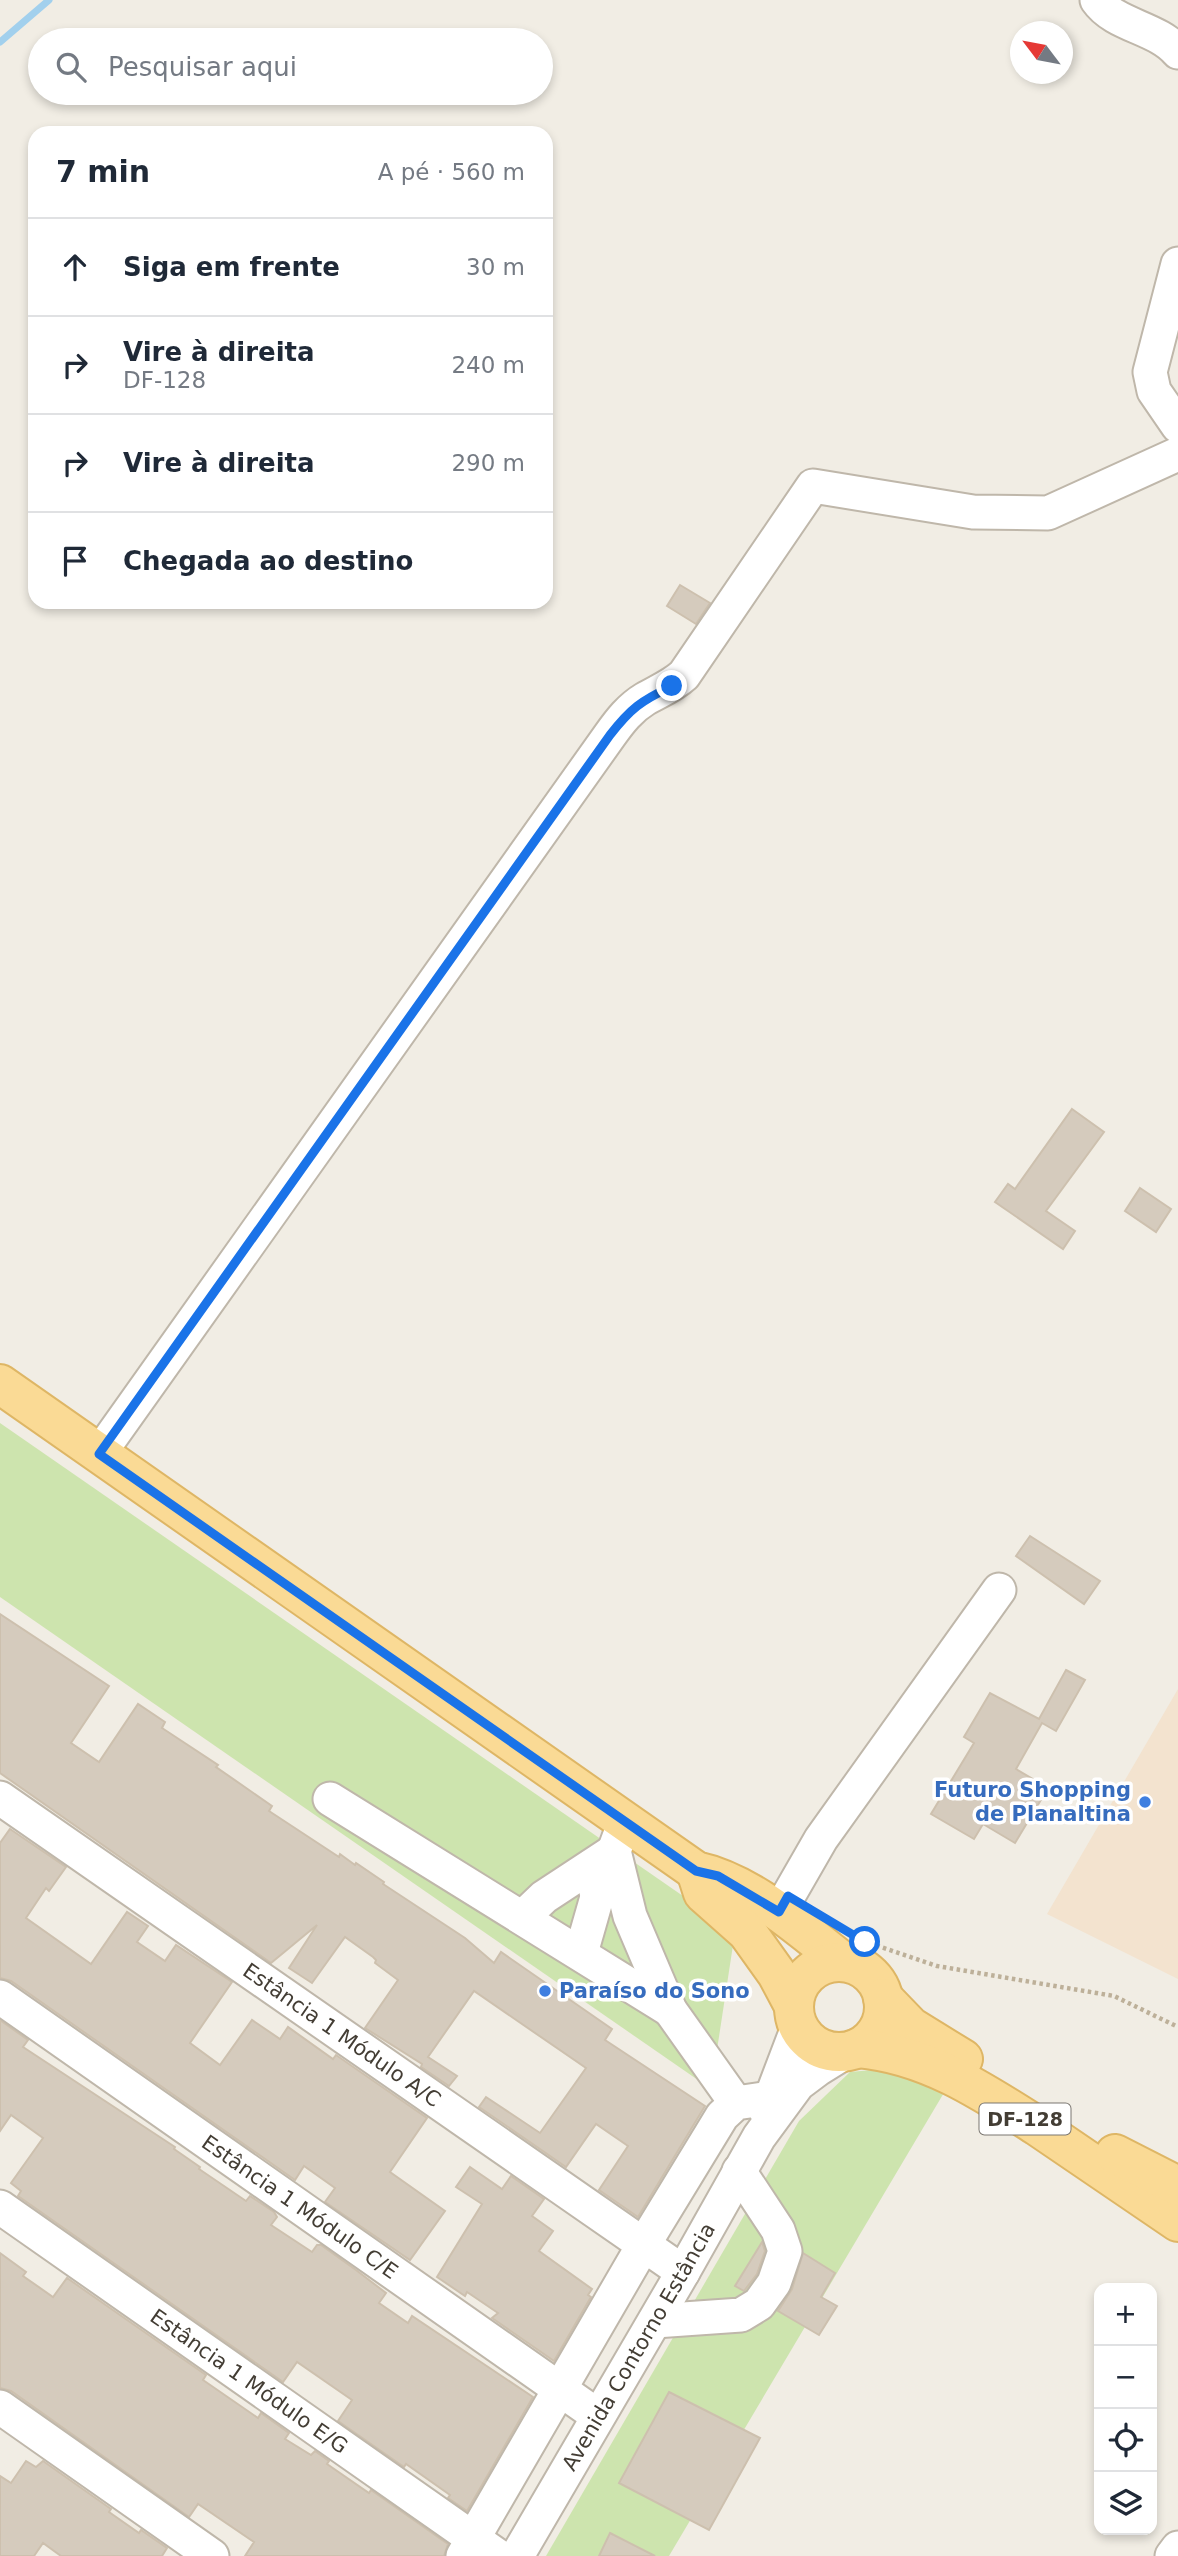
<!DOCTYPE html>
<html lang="pt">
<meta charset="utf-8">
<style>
body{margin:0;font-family:"DejaVu Sans",sans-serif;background:#f2f2f3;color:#1f2937}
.controls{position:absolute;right:21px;bottom:21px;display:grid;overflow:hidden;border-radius:14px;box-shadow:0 4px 10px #0003}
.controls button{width:63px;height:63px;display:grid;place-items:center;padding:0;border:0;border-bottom:2px solid #e0e1e3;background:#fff;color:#1f2937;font:35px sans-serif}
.compass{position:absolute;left:1010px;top:21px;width:63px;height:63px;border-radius:50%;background:#fff;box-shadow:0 4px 10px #0003;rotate:302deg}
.stop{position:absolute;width:21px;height:21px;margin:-16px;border:5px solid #1a73e8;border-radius:50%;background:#fff}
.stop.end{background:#1a73e8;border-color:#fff;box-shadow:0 2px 7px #0008}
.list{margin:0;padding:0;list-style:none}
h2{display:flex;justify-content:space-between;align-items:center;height:91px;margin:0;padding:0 28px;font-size:30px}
h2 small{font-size:23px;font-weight:400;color:#747a83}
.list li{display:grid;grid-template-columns:46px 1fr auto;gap:21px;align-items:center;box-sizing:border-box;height:98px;padding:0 28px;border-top:2px solid #e0e1e3}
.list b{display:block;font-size:26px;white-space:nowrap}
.list p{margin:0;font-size:23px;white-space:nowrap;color:#747a83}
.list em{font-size:23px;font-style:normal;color:#747a83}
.icon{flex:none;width:38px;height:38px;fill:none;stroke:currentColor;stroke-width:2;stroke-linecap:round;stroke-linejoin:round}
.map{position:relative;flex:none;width:1178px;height:2556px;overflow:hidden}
.search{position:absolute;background:#fff;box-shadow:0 4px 10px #0003;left:28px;top:28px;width:525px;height:77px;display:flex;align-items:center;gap:18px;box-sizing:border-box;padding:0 24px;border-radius:38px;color:#747a83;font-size:26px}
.panel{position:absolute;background:#fff;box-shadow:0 4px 10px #0003;left:28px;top:126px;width:525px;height:483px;border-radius:21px}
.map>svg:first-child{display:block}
.commercial{fill:#f3e3cf}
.green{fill:#cde4ae}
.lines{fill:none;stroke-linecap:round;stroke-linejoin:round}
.stream{stroke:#a2d0ed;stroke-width:7}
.building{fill:#d5cbbd;stroke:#cdc0ae;stroke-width:2}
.minor-casing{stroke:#bfb7aa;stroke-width:37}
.major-casing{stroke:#deb665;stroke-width:42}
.path{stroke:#bdb099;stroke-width:4.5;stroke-dasharray:3.5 3.5;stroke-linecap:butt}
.minor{stroke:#fff;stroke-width:33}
.major{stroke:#fada95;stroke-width:38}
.route{stroke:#1a73e8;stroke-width:9}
.shop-dot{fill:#3f7fe0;stroke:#fff;stroke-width:2.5}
.labels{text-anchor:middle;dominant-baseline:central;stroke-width:7;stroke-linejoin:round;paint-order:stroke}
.shield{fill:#fff;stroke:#7b7771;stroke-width:2}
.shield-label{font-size:19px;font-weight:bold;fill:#433d34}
.shop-label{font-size:21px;font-weight:bold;fill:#366cbe;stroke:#fff;text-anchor:end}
.street-label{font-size:21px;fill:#433d34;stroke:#fff}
</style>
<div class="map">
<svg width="1178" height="2556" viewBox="0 0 1178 2556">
<rect width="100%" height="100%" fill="#f1ede4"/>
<path class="commercial" d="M1178,1689V1979L1047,1914Z"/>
<g class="green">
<path d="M0,1423L735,1932L711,2089L0,1597Z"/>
<path d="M894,2068L945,2091L669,2556H546L799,2121L850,2072Z"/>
</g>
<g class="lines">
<path class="stream" d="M0,42L49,0"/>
</g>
<g class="building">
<path d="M680,585L710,603L696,624L667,606Z"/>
<path d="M1072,1109L1104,1132L1046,1211L1075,1231L1063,1249L995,1202L1008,1184L1015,1189Z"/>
<path d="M1140,1188L1171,1209L1156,1232L1125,1211Z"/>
<path d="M1030,1536L1100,1581L1084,1604L1016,1556Z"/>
<path d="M0,1614L109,1686L71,1743L99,1762L138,1704L165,1722L162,1728L218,1765L216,1767L272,1806L269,1811L339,1857L340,1854L355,1865L356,1863L384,1882L383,1884L465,1938L494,1963L501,1952L612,2029L605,2040L705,2106L638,2217L599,2190L628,2146L596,2124L566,2167L479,2107L486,2097L540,2133L586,2068L474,1991L428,2057L457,2076L449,2086L421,2067L422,2064L365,2028L398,1980L375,1963L376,1960L373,1957L345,1937L312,1983L289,1968L317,1925L271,1963L0,1773Z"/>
<path d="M1066,1670L1085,1680L1056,1731L1042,1723L1016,1769L1048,1788L1015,1843L983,1824L974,1839L931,1814L974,1743L964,1737L990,1693L1039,1719Z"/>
<path d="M10,1829L66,1867L49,1891L46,1888L26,1918L91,1964L127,1912L148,1926L137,1942L165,1961L176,1945L232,1982L190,2043L220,2065L252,2020L280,2039L288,2027L333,2059L336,2055L427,2118L390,2172L445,2211L410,2260L325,2202L335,2188L304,2166L295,2180L11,1981L0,1978V1843Z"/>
<path d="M0,2020L28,2040L23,2047L175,2147L174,2149L200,2167L199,2169L246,2201L250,2196L274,2212L277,2217L271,2225L312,2252L317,2245H321L356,2270L386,2293L379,2303L408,2323L412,2316L533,2397L467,2511L448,2498L450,2495L406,2464L404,2467L338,2421L352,2400L297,2362L283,2382L18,2196L21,2191L11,2183L43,2138L11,2115L0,2131Z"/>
<path d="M470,2167L502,2189L511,2176L544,2199L532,2216L553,2231L539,2251L592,2289L588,2295L591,2297L554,2361L492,2318L498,2313L467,2292L465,2296L437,2277L482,2204L456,2187Z"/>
<path d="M762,2242L765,2251L757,2274L744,2291L735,2286Z"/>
<path d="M0,2253L26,2272L23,2276L53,2297L67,2278L206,2375L203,2380L258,2418L261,2413L289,2433L285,2439L311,2455L315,2451L329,2461L327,2464L369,2493L371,2490L448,2544L444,2556H245L254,2542L198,2504L189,2517L11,2391L0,2388Z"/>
<path d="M803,2253L835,2273L821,2297L837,2306L819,2335L778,2311L792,2289Z"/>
<path d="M669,2392L760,2438L709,2530L619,2483Z"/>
<path d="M26,2461L36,2467L43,2461L111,2509L109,2512L139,2533L141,2530L167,2548L162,2556H61L43,2543L34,2556H0V2476L11,2483Z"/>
<path d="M610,2533L655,2556H599Z"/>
</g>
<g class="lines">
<defs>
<g id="minor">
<path d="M1097,0C1115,26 1157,27 1178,52"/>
<path d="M1178,264L1150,372L1154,391L1178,426"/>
<path d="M99,1454L610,735C620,721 630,708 645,699C659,691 672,686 684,675L813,486L973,512L1048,513L1178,454"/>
<path id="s1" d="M0,1798L683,2272"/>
<path d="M330,1799L670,2010"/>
<path d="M625,1821L614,1851L630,1916L670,2010L736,2103"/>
<path d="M779,1912L821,1839L999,1590"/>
<path d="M523,1917L544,1897L614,1851"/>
<path d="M581,1953L597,1897L592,1866"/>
<path id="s2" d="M0,1997L598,2416"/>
<path d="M766,2111L798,2027"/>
<path id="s3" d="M0,2207L498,2556"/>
<path d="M655,2321L741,2315L759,2304L774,2283L785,2251L778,2230L739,2171"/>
<path d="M0,2407L212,2556"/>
<path d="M463,2556L644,2244L722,2116L736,2103L770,2098"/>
<path id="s4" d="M517,2556L683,2272L759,2137L798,2084L818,2069L847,2051"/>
<path d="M1172,2556L1178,2548"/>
</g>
<g id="major">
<path d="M0,1384L696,1871C751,1883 798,1927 842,1961"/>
<path d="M696,1871L703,1893L747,1932L777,1974L793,2004"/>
<circle cx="839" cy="2007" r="45"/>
<path d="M883,1998L911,2027L963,2059"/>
<path d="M858,2048C926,2054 981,2090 1037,2126C1084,2158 1131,2190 1178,2222"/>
<path d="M1115,2154L1178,2186"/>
</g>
</defs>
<use href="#minor" class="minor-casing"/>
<use href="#major" class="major-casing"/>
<path class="path" d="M863,1941L937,1966L1114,1996L1178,2027"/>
<use href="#minor" class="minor"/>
<use href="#major" class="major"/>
</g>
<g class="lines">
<path class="route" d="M672,686C641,701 631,708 610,735L99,1454L696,1871L718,1876L779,1912L788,1896L865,1942"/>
</g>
<g class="shop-dot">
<circle cx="1145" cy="1802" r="7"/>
<circle cx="545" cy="1991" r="7"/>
</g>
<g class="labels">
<rect class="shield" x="979.5" y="2103.5" width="91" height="31" rx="5"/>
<g class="shield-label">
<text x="1025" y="2119">DF-128</text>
</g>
<g class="shop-label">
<text x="1131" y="1790">Futuro Shopping<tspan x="1131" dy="24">de Planaltina</tspan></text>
<text x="559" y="1991" text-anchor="start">Paraíso do Sono</text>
</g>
<g class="street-label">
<text stroke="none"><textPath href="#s1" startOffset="416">Estância 1 Módulo A/C</textPath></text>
<text stroke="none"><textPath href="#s2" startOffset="366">Estância 1 Módulo C/E</textPath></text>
<text stroke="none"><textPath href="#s4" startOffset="242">Avenida Contorno Estância</textPath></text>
<text stroke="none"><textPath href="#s3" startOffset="304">Estância 1 Módulo E/G</textPath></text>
</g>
</g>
</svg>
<div class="controls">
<button>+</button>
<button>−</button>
<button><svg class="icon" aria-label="locate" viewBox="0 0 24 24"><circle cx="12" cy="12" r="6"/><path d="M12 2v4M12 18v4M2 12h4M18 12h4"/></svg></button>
<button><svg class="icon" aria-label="layers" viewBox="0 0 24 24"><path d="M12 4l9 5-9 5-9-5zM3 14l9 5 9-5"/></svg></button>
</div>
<svg class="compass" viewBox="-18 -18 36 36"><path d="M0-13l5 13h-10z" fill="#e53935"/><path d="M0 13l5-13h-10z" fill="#747a83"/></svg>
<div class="stop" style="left:865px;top:1942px"></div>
<div class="stop end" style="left:672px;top:686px"></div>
<div class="search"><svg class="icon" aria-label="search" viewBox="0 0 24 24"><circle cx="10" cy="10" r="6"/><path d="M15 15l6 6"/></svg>Pesquisar aqui</div>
<section class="panel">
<h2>7 min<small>A pé · 560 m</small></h2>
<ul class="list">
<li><svg class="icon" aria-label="ahead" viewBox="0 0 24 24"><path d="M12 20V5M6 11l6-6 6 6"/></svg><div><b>Siga em frente</b></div><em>30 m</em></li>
<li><svg class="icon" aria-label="right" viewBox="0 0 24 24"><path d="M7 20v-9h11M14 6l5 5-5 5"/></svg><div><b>Vire à direita</b><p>DF-128</p></div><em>240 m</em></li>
<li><svg class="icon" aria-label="right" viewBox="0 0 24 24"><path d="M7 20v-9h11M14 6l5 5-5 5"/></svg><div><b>Vire à direita</b></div><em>290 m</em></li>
<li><svg class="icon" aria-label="arrive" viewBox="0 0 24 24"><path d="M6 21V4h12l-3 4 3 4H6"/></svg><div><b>Chegada ao destino</b></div></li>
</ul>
</section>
</div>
